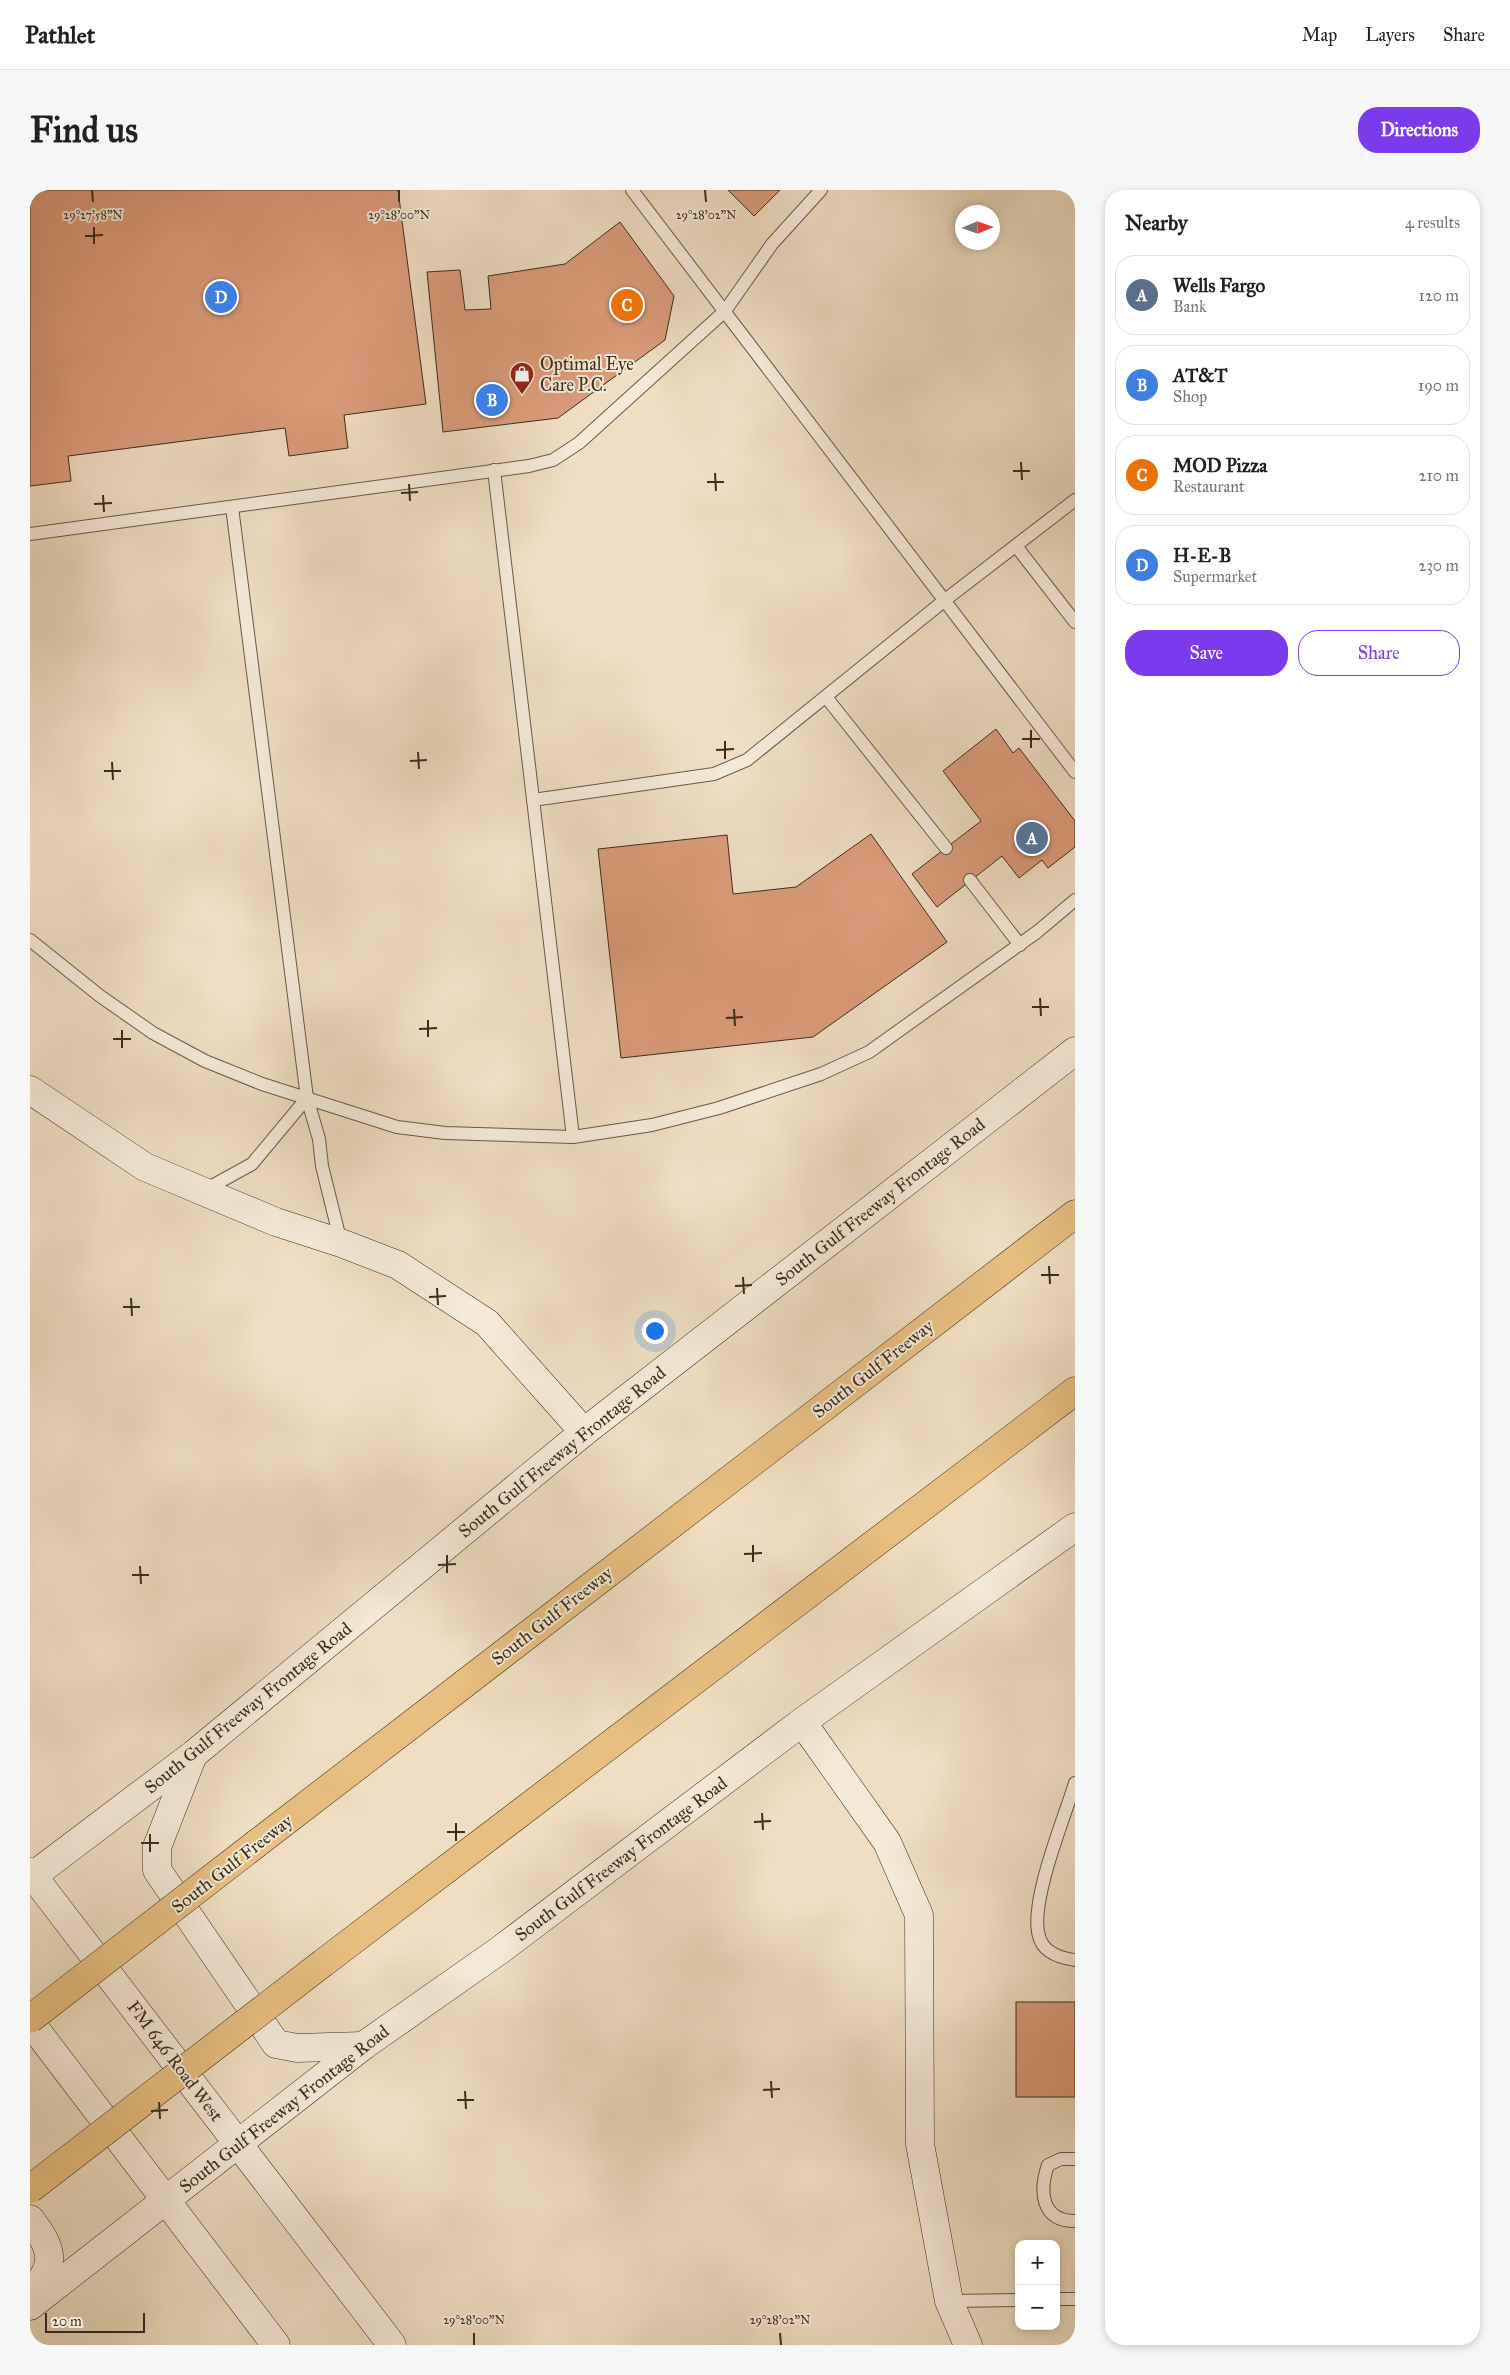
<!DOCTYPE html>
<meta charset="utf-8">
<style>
body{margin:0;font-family:"IM FELL Great Primer",serif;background:#f6f6f6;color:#202124}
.controls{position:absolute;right:15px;bottom:15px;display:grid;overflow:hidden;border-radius:10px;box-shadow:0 2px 8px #0003}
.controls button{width:45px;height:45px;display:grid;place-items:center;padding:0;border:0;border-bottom:1px solid #e0e0e0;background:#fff;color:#202124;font:25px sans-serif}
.compass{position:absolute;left:925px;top:15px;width:45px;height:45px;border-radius:50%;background:#fff;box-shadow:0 2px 8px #0003;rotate:88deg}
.scale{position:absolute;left:15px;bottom:12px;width:100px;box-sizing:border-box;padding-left:5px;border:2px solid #3a2d1b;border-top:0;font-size:14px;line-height:18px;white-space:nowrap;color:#3a2d1b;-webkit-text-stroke:4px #f5ead7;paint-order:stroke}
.you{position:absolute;left:624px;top:1140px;width:18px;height:18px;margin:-12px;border:4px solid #fff;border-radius:50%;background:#1a73e8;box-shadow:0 0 0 8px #1a73e833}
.badge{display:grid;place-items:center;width:32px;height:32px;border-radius:50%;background:#7c3aed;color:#fff;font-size:16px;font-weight:700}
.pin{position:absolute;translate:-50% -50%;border:2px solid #fff;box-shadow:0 1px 5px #0006}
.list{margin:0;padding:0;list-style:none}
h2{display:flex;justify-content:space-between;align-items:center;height:65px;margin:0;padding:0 20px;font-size:21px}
h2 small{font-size:16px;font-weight:400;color:#757577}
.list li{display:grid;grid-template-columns:32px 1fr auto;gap:15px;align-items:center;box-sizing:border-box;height:80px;margin:0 10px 10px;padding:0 10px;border:1px solid #e0e0e0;border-radius:20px}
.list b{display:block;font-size:19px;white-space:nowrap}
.list p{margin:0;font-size:16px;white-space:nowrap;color:#757577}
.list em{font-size:16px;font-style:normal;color:#757577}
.actions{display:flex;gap:10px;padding:15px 20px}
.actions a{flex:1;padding:11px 0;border:1px solid #7c3aed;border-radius:20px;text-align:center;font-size:18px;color:#7c3aed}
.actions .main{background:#7c3aed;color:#fff}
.map{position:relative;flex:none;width:1045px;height:2155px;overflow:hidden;border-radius:20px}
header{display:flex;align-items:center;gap:30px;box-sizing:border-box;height:70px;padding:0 25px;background:#fff;border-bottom:1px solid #e0e0e0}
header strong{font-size:24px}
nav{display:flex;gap:28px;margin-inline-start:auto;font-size:18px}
.intro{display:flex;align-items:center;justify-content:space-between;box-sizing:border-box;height:120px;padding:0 30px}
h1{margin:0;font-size:35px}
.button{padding:12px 22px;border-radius:20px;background:#7c3aed;color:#fff;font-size:18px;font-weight:700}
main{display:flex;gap:30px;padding:0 30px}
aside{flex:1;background:#fff;border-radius:20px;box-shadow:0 2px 8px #0003}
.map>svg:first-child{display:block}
.building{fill:#db9c7a;stroke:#3a2d1b}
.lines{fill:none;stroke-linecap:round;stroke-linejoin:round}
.lane-casing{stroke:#675945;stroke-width:14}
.secondary-casing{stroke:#3a2d1b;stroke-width:29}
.highway-casing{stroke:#3a2d1b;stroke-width:29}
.lane{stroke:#f5ead7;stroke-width:12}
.secondary{stroke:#f5ead7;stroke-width:28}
.highway{stroke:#e8bf81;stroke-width:28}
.highway-bridge-casing{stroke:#3a2d1b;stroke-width:29;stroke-linecap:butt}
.highway-bridge{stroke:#e8bf81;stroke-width:28}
.ticks{fill:none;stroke:#3a2d1b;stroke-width:2}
.labels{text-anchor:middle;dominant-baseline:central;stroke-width:4;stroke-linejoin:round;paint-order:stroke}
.poi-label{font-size:18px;fill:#3a2d1b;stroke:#f5ead7;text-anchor:start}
.street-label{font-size:18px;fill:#3a2d1b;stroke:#f5ead7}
.ticks-label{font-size:12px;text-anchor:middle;fill:#3a2d1b;stroke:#f5ead7;stroke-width:4;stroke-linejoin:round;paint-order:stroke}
</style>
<header>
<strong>Pathlet</strong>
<nav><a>Map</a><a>Layers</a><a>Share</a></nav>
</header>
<div class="intro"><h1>Find us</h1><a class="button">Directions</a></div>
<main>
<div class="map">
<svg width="1045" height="2155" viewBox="0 0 1045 2155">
<rect width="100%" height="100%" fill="#efdec2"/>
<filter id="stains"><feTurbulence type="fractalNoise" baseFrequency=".004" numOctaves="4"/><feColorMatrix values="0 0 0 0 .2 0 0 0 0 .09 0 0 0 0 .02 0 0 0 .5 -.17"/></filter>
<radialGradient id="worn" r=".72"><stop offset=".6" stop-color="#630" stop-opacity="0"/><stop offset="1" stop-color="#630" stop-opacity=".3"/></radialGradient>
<g class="building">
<path d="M0,0H368L396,214L314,225L318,258L259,266L255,238L38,266L41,291L0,296Z"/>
<path d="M698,0H750L724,26Z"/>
<path d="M590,32L644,106L635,150L528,228L413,242L397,82L430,80L435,120L461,119L458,86L535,74Z"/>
<path d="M966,539L983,563L989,558L1045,631V657L1018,678L1012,670L989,688L972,666L907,717L882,684L951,631L913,581Z"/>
<path d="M841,644L917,752L783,847L591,868L568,659L697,645L703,704L766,697Z"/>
<rect x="986" y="1812" width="59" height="95"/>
</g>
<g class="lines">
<defs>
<g id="lane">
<path d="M602,0L1045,582"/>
<path d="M464,280L543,947"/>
<path d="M202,317L277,908L289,949L292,976L311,1053"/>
<path d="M0,344L499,276L523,270L549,253L695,121L742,54L791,0"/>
<path d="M986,356L1045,432"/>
<path d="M796,507L916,658"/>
<path d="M503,610L684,584L717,570L915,410L1045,310"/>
<path d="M940,690L990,755"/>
<path d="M0,750L70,806L123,843L175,871L232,894L367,937L415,943L543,947L622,935L689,918L791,884L839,862L1007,742L1045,710"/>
<path d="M173,997L182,996L222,974L277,908"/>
<path d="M1045,1593C1034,1629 999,1713 1009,1746C1013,1763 1030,1768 1045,1770"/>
<path d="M1045,1969H1031L1018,1975C1009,2001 1011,2031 1045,2031"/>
<path d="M1026,2109H1045"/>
<path d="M919,2111L989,2110"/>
</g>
<g id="secondary">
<path d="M0,900L115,977L246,1032L311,1053L368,1075L457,1133L554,1242"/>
<path d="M772,1532L857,1652L889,1725L890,1954L919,2111L938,2155"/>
<path d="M163,1565L127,1657V1680L246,1854L267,1858L333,1856"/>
<path d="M0,1682L362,2155"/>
<path d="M0,1688L164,1564L554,1242L1045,861"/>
<path d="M0,1832L246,2155"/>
<path d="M0,2029C22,2058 29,2074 0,2103"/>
<path d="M0,2116L333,1856L470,1760L772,1532L1045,1337"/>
</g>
<g id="highway">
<path d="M226,1654L1045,1024"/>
<path d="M293,1773L1045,1201"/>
</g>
</defs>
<use href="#lane" class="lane-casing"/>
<use href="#secondary" class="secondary-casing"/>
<use href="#highway" class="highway-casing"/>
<use href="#lane" class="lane"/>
<use href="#secondary" class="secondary"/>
<use href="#highway" class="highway"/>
<defs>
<g id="highway-bridge">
<path d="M0,1829L226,1654"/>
<path d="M0,1999L293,1773"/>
</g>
</defs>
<use href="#highway-bridge" class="highway-bridge-casing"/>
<use href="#highway-bridge" class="highway-bridge"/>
</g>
<path class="ticks" d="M62,0L63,12M369,0V12M675,0L676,12M64,37V54M55,46L73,45M991,272L992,290M983,281H1000M685,283L686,301M677,292H694M379,294L380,311M371,303L388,302M73,305L74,322M64,314L82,313M1001,540V558M992,549H1010M695,551V569M686,560L704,559M388,562L389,579M380,571L397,570M82,572L83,590M74,581H91M1010,808L1011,826M1002,817H1019M704,819L705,836M696,828L713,827M398,830V847M389,839L407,838M92,840V858M83,849H101M1019,1076L1020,1094M1011,1085H1029M713,1087L714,1104M705,1096L722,1095M407,1098L408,1115M399,1107L416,1106M101,1108L102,1126M93,1117H110M723,1355V1372M714,1364L732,1363M417,1365V1383M408,1375L426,1374M110,1376L111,1394M102,1385H119M732,1623L733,1640M724,1632L741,1631M426,1633V1651M417,1642H435M120,1644V1662M111,1653H129M741,1891L742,1908M733,1900L750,1899M435,1901L436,1919M427,1910H444M129,1912L130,1929M121,1921L138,1920M444,2143V2155M750,2143L751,2155"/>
<defs>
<symbol id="shop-pin" viewBox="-11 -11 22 30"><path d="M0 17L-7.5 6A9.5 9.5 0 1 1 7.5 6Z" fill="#8f2418" stroke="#f5ead7"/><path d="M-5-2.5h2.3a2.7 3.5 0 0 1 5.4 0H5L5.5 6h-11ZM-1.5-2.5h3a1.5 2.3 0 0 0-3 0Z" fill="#fff"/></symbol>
</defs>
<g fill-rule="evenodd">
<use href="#shop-pin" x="478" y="170" width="28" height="38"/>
</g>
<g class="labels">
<g class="poi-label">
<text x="510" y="174">Optimal Eye<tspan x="510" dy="21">Care P.C.</tspan></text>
</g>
<g class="street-label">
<text transform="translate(850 1012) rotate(-38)">South Gulf Freeway Frontage Road</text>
<text transform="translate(843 1179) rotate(-38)">South Gulf Freeway</text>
<text transform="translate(532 1262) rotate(-39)">South Gulf Freeway Frontage Road</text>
<text transform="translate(522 1426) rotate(-38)">South Gulf Freeway</text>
<text transform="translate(218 1518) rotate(-39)">South Gulf Freeway Frontage Road</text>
<text transform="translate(591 1669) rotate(-37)">South Gulf Freeway Frontage Road</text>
<text transform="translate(202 1674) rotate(-38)">South Gulf Freeway</text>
<text transform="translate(145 1871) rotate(53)">FM 646 Road West</text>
<text transform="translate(254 1919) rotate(-38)">South Gulf Freeway Frontage Road</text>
</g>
</g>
<g class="ticks-label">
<text x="63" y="29">29°27'58"N</text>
<text x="369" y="29">29°28'00"N</text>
<text x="676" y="29">29°28'02"N</text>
<text x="444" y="2134">29°28'00"N</text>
<text x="750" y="2134">29°28'02"N</text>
</g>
<rect width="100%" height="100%" filter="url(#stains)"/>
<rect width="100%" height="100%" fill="url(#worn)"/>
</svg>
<div class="controls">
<button>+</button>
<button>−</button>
</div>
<svg class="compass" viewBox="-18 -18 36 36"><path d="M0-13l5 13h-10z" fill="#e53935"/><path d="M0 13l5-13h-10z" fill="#757577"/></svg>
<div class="scale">20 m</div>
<div class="you"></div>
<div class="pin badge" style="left:1002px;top:648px;background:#5c6f8a">A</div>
<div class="pin badge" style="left:462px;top:210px;background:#3f7fe0">B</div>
<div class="pin badge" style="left:597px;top:115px;background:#e8710a">C</div>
<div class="pin badge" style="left:191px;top:107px;background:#3f7fe0">D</div>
</div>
<aside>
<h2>Nearby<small>4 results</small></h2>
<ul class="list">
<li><span class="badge" style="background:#5c6f8a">A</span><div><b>Wells Fargo</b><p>Bank</p></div><em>120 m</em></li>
<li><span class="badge" style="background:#3f7fe0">B</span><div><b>AT&amp;T</b><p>Shop</p></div><em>190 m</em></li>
<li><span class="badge" style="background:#e8710a">C</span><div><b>MOD Pizza</b><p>Restaurant</p></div><em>210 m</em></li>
<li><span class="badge" style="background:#3f7fe0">D</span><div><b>H-E-B</b><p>Supermarket</p></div><em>230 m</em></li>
</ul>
<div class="actions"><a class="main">Save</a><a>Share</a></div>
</aside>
</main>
